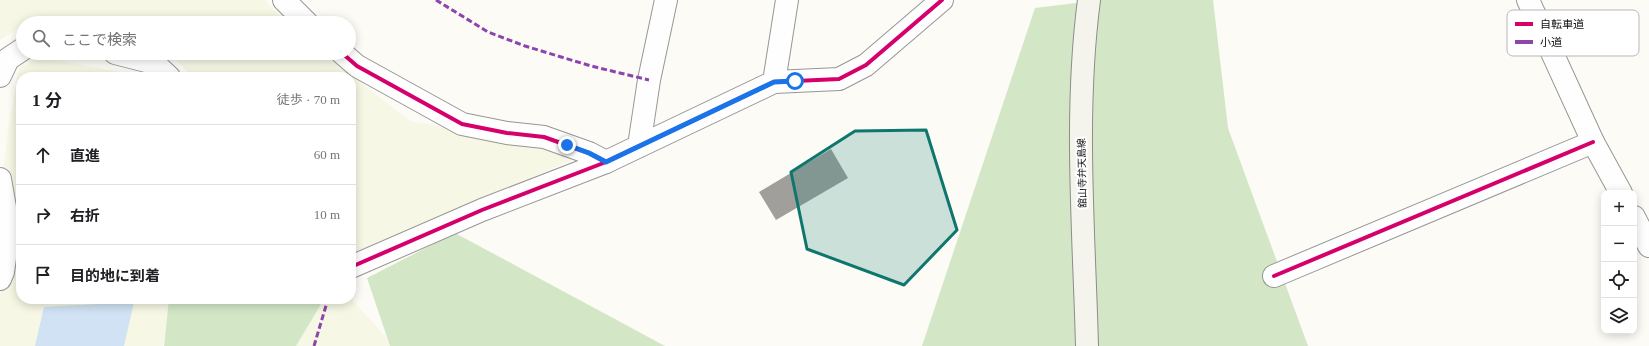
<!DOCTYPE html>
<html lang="ja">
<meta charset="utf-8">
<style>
body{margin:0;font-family:"Times New Roman","Noto Sans JP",serif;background:#f2f2f2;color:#202124}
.controls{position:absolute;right:12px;bottom:12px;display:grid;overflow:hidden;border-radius:8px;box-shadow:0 2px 10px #0003}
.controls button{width:36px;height:36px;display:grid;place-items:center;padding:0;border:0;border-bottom:1px solid #e0e0e0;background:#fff;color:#202124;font:20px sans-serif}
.stop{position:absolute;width:12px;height:12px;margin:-9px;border:3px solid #1a73e8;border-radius:50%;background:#fff}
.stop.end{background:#1a73e8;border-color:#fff;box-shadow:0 1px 4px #0008}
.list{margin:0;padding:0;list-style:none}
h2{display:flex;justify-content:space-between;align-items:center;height:52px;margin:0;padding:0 16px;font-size:17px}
h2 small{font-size:13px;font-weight:400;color:#757577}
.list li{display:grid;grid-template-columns:26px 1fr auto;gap:12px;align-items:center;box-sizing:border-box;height:60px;padding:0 16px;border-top:1px solid #e0e0e0}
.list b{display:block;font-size:15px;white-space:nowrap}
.list em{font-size:13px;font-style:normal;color:#757577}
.icon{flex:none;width:22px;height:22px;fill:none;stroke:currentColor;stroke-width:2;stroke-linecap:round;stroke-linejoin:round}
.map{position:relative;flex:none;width:1649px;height:346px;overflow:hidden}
.search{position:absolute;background:#fff;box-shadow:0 2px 10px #0003;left:16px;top:16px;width:340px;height:44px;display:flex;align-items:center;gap:10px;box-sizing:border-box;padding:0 14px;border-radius:22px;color:#757577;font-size:15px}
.panel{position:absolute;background:#fff;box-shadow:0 2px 10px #0003;left:16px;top:72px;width:340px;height:232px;border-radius:16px}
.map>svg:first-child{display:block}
.farmland{fill:#f6f7e4}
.forest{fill:#d3e7c7}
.water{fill:#d0e2f3}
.building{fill:#a09f9b}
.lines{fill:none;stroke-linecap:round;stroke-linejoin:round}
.minor-casing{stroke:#969694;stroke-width:24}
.secondary-casing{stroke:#8d8c8a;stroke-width:24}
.minor{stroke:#fffefe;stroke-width:22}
.secondary{stroke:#f4f4ec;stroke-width:22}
.quiet{stroke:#8e44ad;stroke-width:3;stroke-dasharray:6 3;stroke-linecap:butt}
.cycleway-casing{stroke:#fff;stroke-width:6}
.cycleway{stroke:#d6006c;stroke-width:4}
.route{stroke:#1a73e8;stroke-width:5}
.marked{fill:#0f766e;fill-opacity:0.2;stroke:#0f766e;stroke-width:3;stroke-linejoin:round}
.labels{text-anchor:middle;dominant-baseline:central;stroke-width:4;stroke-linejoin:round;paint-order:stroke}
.street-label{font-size:10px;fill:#101010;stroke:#fff}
.key{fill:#fff;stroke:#b7b7b7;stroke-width:1}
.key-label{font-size:11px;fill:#101010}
</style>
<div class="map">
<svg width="1649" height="346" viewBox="0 0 1649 346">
<rect width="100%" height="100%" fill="#fcfbf6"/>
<g class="farmland">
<path d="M0,0H265L286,23H23V25L0,40Z"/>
<path d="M169,53H322L410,121L589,153L351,254V77H193Z"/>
<path d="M42,57L144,77H21V299H171L163,346H0V191L9,125L19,68Z"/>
<path d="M322,299H351L386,337L390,346H296Z"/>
</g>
<g class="forest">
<path d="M1100,0H1213L1228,128L1308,346H922L1035,8Z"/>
<path d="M455,233L665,346H390L367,278Z"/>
<path d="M169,299H324L296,346H164Z"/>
</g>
<path class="water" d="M134,302L124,346H35L44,307Z"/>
<path class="building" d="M831,149L848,178L776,220L759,192Z"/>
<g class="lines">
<defs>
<g id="minor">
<path d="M284,0L307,23"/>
<path d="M1528,0L1593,142L1621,193"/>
<path d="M115,53L154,63L169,77"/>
<path d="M342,53L357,66L462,124L507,133L544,137L589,153L606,162"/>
<path d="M0,76L8,59L23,49"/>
<path d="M774,82L787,0"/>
<path d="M639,146L649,80L666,0"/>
<path d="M0,179L9,230L3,272L0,279"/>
<path d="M1634,217L1649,246"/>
<path d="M351,267L482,210L606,162L774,82L839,79L866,65L942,0"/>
<path d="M1274,276L1593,142"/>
</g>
<path id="secondary" d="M1087,346C1084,231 1074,114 1089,0"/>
</defs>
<use href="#minor" class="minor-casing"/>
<use href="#secondary" class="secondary-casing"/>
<use href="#minor" class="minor"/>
<use href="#secondary" class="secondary"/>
<g class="quiet">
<path d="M436,0L488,32L525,46L591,66L649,80"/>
<path d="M314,346L328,299"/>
</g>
<defs>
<g id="cycleway">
<path d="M342,53L357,66L462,124L507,133L544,137L589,153L606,162"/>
<path d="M351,267L482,210L606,162L774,82L839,79L866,65L942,0"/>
<path d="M1274,276L1593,142"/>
</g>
</defs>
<use href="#cycleway" class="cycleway-casing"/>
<use href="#cycleway" class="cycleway"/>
</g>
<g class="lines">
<path class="route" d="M567,145L589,153L606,162L774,82L795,81"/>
</g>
<path class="marked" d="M926,130L957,230L904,285L807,249L791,172L855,131Z"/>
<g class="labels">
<g class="street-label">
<text transform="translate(1082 173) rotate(-91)">舘山寺弁天島線</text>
</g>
</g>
<rect x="1507" y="10" width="132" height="46" rx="6" class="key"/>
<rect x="1515" y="22" width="18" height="4" fill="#d6006c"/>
<rect x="1515" y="40" width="18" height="4" fill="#8e44ad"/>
<g class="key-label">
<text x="1540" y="28">自転車道</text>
<text x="1540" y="46">小道</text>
</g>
</svg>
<div class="controls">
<button>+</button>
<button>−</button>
<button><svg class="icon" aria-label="locate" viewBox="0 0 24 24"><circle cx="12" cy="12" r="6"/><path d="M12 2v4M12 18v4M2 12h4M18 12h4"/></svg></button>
<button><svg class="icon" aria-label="layers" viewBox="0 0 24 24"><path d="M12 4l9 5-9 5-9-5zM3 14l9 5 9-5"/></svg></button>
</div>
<div class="stop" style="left:795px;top:81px"></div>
<div class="stop end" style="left:567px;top:145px"></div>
<div class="search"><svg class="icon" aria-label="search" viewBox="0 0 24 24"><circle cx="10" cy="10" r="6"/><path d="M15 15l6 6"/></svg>ここで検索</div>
<section class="panel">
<h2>1 分<small>徒歩 · 70 m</small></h2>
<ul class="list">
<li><svg class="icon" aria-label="ahead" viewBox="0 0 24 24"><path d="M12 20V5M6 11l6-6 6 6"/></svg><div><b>直進</b></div><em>60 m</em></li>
<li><svg class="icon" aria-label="right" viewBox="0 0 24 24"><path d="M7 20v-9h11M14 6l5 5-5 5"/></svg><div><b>右折</b></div><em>10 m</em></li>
<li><svg class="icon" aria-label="arrive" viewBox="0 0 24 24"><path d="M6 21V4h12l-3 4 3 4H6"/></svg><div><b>目的地に到着</b></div></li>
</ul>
</section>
</div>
